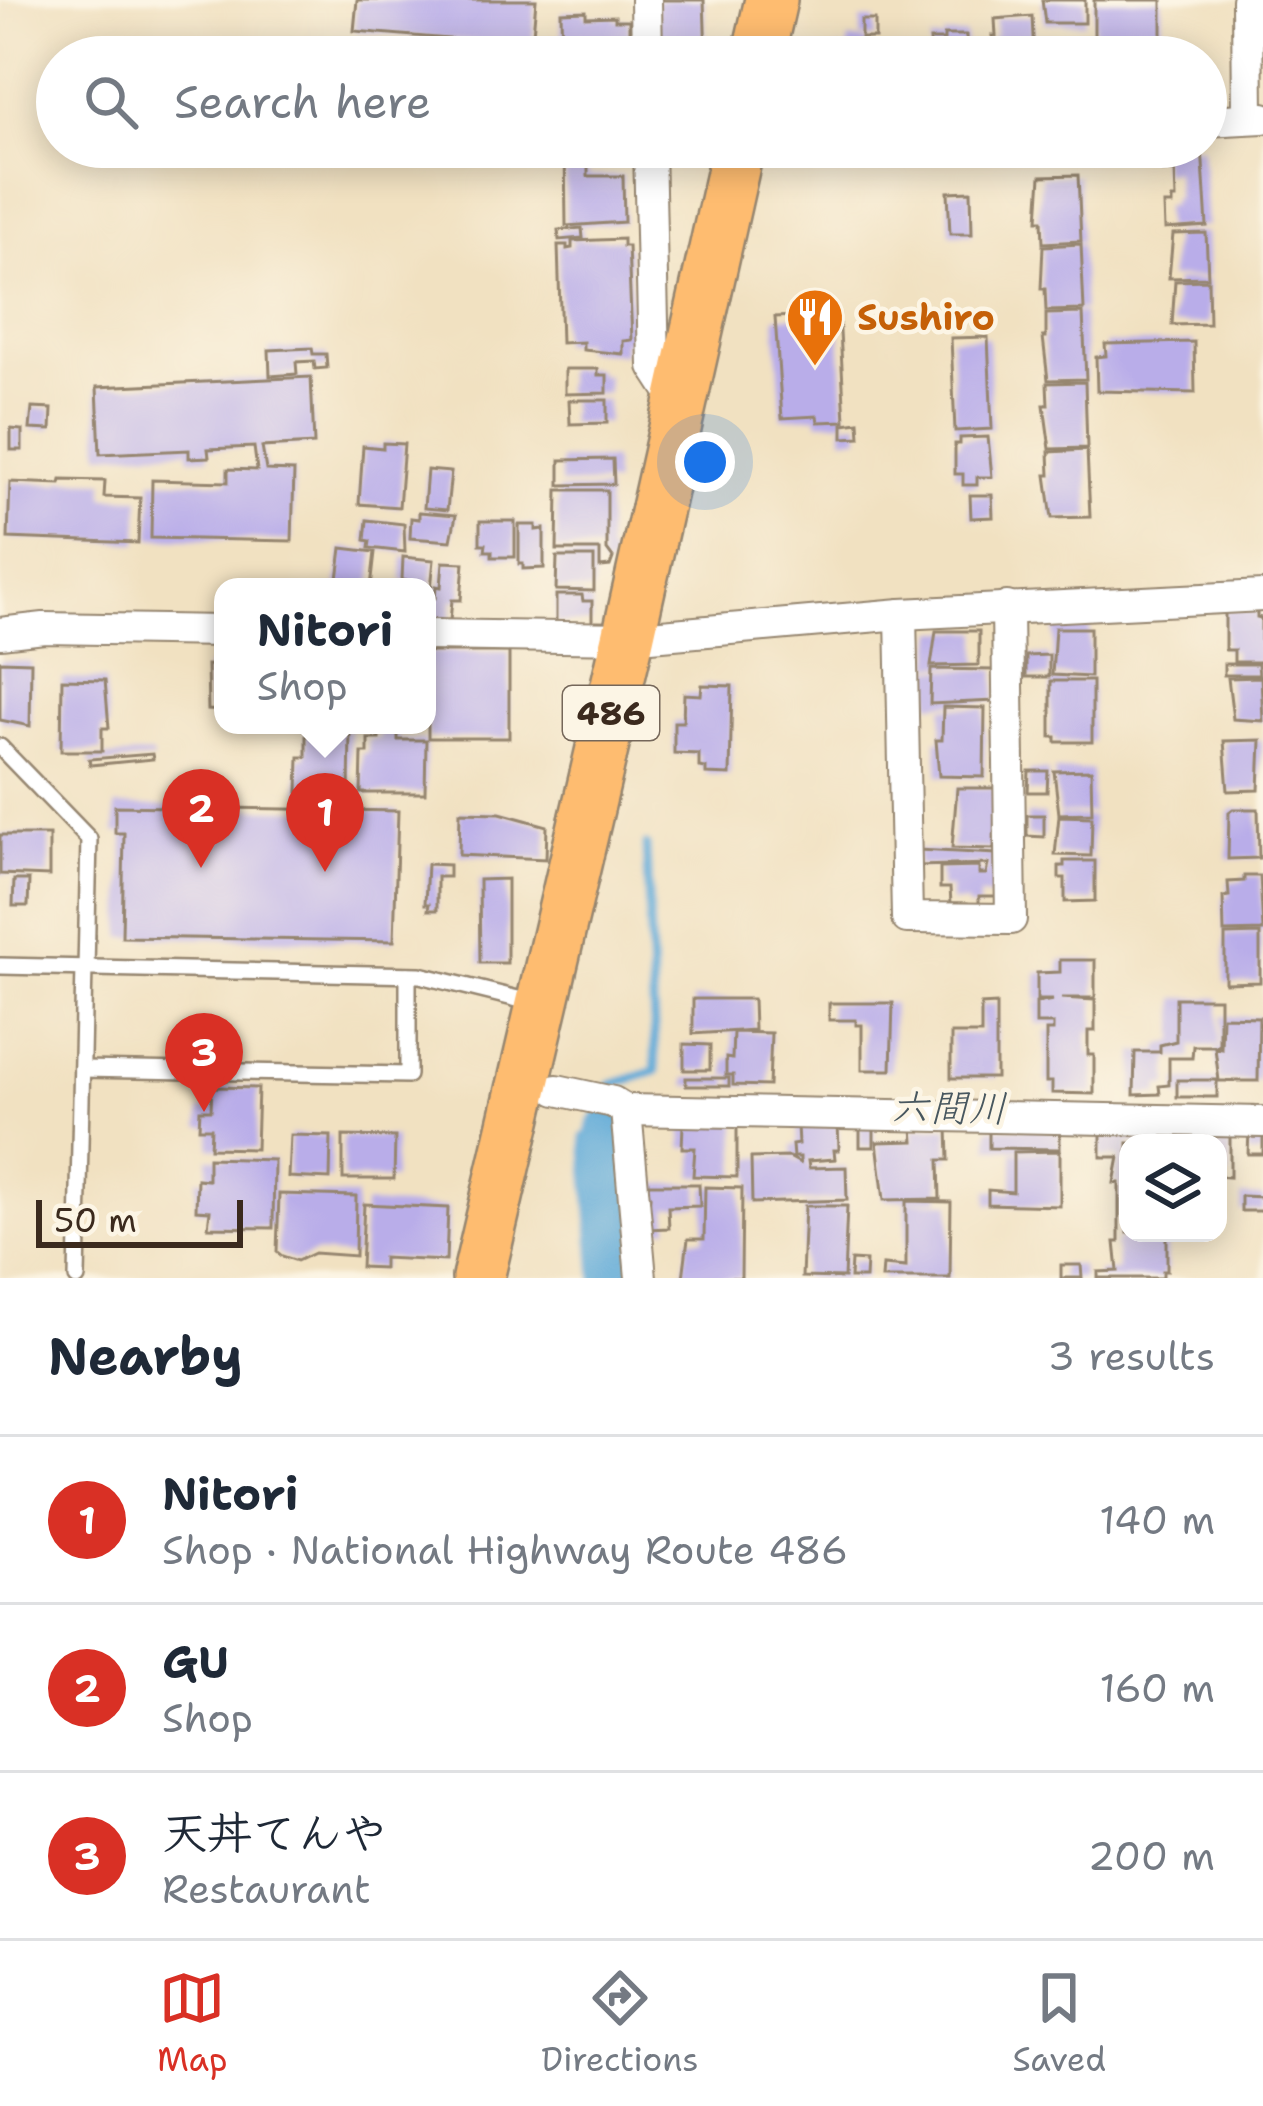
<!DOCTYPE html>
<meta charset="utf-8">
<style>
body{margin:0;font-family:"Shantell Sans","Klee One",sans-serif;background:#f2f2f3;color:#1f2937}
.controls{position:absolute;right:36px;bottom:36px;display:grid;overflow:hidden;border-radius:24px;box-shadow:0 6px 30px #0003}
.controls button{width:108px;height:108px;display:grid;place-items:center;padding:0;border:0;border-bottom:3px solid #e0e1e3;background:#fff;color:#1f2937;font:60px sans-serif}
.scale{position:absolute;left:36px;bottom:30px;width:207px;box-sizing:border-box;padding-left:12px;border:6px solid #3b2a1e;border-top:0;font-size:33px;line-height:42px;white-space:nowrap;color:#3b2a1e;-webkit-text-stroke:9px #fcf5e5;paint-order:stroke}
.you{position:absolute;left:705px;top:462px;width:42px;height:42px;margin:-30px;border:9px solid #fff;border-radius:50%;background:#1a73e8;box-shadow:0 0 0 18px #1a73e833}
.badge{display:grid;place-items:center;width:78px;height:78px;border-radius:50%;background:#d93025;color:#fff;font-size:39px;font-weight:700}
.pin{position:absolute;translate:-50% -99px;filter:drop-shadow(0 3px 6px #0008)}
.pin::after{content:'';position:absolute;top:63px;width:42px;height:36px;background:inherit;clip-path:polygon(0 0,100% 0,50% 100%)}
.popup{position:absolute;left:214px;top:578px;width:222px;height:156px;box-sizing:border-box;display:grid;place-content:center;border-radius:24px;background:#fff;filter:drop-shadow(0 3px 9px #0005);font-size:39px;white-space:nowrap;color:#747a83}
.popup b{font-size:45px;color:#1f2937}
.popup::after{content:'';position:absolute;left:50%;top:100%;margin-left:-24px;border:24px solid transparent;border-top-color:#fff}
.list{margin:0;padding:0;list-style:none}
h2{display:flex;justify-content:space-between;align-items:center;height:156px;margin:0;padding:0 48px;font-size:51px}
h2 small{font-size:39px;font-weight:400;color:#747a83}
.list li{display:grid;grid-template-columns:78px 1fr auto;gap:36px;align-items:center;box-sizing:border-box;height:168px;padding:0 48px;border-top:3px solid #e0e1e3}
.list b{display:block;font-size:45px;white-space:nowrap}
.list p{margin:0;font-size:39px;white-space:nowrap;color:#747a83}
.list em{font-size:39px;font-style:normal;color:#747a83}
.icon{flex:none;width:66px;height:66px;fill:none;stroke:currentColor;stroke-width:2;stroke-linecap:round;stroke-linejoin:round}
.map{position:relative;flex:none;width:1263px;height:1278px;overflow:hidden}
.search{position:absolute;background:#fff;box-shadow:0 6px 30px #0003;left:36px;right:36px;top:36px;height:132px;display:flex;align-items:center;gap:30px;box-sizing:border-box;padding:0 42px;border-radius:66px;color:#747a83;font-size:45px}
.sheet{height:660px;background:#fff}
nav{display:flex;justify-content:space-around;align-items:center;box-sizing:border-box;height:168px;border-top:3px solid #e0e1e3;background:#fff;font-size:33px;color:#747a83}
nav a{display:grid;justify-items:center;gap:6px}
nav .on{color:#d93025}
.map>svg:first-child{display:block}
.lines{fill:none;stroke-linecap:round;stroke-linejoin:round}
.stream{stroke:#60aad8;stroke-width:9}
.river{stroke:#60aad8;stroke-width:51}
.building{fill:#b9ade9}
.service-casing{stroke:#968670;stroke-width:20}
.minor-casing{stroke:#968670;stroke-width:34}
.trunk-casing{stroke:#968670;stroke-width:56}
.service{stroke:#fff;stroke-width:15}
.minor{stroke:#fff;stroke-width:30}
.trunk{stroke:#febc70;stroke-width:51}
.labels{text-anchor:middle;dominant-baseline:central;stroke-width:9;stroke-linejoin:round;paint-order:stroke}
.shield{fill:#fcf5e5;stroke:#75675a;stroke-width:3}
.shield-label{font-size:33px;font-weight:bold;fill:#3b2a1e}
.food-label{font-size:36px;font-weight:bold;fill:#c56008;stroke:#fcf5e5;text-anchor:start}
.water-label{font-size:39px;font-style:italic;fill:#48575f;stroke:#fcf5e5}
</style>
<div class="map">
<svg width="1263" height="1278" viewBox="0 0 1263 1278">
<rect width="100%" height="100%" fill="#fcf5e5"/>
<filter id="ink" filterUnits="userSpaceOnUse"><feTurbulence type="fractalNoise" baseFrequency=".00833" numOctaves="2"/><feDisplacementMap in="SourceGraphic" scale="24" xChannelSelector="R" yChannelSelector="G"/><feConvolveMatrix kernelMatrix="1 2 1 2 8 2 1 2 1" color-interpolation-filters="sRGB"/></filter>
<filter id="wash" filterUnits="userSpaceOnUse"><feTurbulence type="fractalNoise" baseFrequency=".004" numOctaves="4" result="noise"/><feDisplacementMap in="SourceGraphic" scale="48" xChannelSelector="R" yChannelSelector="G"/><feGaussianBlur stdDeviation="2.7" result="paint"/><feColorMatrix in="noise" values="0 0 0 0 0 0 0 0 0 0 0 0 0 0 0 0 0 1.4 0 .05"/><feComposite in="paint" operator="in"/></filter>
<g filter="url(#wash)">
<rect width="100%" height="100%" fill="#f1e1c1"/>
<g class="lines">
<g class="stream">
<path d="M611,1085L656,1071L646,846"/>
<path d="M585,1137L596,1278"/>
</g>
<path class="river" d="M611,1132L625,1278"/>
</g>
<g id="blocks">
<g class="building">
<path d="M357,0H536L532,46L354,31Z"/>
<path d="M656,0H704L706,57H658Z"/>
<path d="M1042,0H1085V23H1045Z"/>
<path d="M1094,0H1162V51H1157L1158,57H1094Z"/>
<path d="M586,11V17L615,16V20H629V52L562,53L561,12Z"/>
<path d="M1032,16L1034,57H997L992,36H996L995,19Z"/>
<rect x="861" y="20" width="14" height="18"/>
<path d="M944,35H966L967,57H931L930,40H944Z"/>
<path d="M849,39L868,42L865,57H836L837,48L847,50Z"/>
<path d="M565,147H588V176H623L624,222L566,226Z"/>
<path d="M1160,147H1202L1207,226L1165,229L1164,205H1172V199H1176L1175,171L1162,172Z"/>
<path d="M1078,175L1081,241L1043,243L1042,220H1038L1041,176Z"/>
<path d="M971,191L972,234H950L948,192Z"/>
<path d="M582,228L583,238L559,240L558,230Z"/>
<path d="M1206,233L1208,277L1169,278L1173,234Z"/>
<path d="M623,239V246H628L632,340L623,341V354L583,350V342L561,343L558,245H567V249L572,248V241Z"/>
<path d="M1081,244L1084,310L1046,311L1045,289H1041L1043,246Z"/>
<path d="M1208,280L1209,324L1172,325L1175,281Z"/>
<path d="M1083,313L1086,379L1048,380L1043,337H1046V314Z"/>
<path d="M839,314L845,421L818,422L817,416L782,418L775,317Z"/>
<path d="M988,337L992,429L955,431L951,338Z"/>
<path d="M1194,342L1195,393L1097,391L1096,357L1106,356L1105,344Z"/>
<path d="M312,348L313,354H326L327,368L315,369L314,361L296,362L297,374L270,376L269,350Z"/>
<path d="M565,369H598V375H607V393L565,394Z"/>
<path d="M311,377L314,444L262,447L266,470L294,471L292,541L151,538L152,480L228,482V469L257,470L254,447L208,449L209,457L189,458V450L100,454L97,387Z"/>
<path d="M1085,382L1087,448L1050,449L1044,405H1048L1047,383Z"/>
<path d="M569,400H607V423L570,424Z"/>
<path d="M32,408L52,409L51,430L30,429Z"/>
<path d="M859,422L860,437L843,438V424Z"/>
<path d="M11,429L22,430V450H11Z"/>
<path d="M988,437L992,477H977V485H963V474H955V444H960V438Z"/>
<path d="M383,443L404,444L399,507L359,504L363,446L383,448Z"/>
<path d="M1087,450L1090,517L1052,518L1046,475H1050L1049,452Z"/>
<path d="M613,459L614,484L560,485V460Z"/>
<path d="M427,470L451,472L447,510L424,508Z"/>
<path d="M61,480L105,481L104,497L140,498L138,543L8,538L10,482L60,484Z"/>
<path d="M558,490H607V550L613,558L610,566L600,567V550H557Z"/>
<path d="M970,495H992L993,517L971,518Z"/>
<path d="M419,512L456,515L451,541L410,538L411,518L419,519Z"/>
<path d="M367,520L404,524L405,552L369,548L370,541L365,540Z"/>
<path d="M480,521H515V557H492V551H485L486,544H480Z"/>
<path d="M519,525H536V530L544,529V568L523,569V564H519Z"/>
<path d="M342,548L375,552L371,587H337Z"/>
<path d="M403,557L434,560L430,598H435L436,586L441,587L443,562L464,563L461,600H452L450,621L427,619V587H406L407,581L402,580Z"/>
<path d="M557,557H594V591L556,590Z"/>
<path d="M556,595H582L583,601H592V623H556Z"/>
<path d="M1225,609L1257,611V617L1261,618V662H1234V650H1225Z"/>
<path d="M1055,628H1090V677L1052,675Z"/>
<path d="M936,631H979V665L931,666Z"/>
<rect x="428" y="652" width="81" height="86"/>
<path d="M1049,655V677H1026V656Z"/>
<path d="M0,661L31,662L30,726L0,720Z"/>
<path d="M1224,664H1258L1259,675H1224Z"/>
<path d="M207,665L223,666V711L208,710Z"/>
<path d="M931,669L996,670L995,701L930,704Z"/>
<path d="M1261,677L1263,721L1233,719L1228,678Z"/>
<path d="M62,679L105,680L109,728H102V751H61Z"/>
<path d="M1051,681H1092V742H1056V737H1051Z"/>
<path d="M702,685L732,686L730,775L706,774V768L699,767V754L674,753V722H683L684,694L701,695Z"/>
<path d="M943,707L985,708L984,777L939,776L936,740H942Z"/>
<path d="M306,729L350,730L349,794L298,792L299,757H306Z"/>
<path d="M379,733H398V740H426L425,793H361L362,753H368V739H379Z"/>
<path d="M1261,740L1259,790L1228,791L1224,741Z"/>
<path d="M152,754L153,759L90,765L89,759Z"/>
<path d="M1091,770L1092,813L1059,814L1054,771Z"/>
<path d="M1029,771H1048L1047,792H1028Z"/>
<path d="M957,788H995L994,849L952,848Z"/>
<path d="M115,806L398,811L394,941L122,937L124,833H115Z"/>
<path d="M1233,809H1258L1259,858L1228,859L1229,812Z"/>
<path d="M460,812L500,813L547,826L546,859L459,855Z"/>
<path d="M1027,815H1044V837L1027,836Z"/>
<path d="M1059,816L1092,817L1091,856L1055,855Z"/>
<path d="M0,835H49V876L0,874Z"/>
<path d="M917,850L997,854V896H979V908H967V903H951L950,888H940V868L979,867V874H986L988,864L917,866Z"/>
<path d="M1064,861H1095V901L1065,902V878H1059V866H1064Z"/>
<path d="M427,864L449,865V877H437V910H428L429,904H425Z"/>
<path d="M1244,876H1260L1263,931L1224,932L1223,897L1229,896L1228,882L1244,881Z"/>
<path d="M507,879V963H480L479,880Z"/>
<path d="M14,880H29L28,906H13Z"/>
<path d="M1260,934V982L1225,983V935Z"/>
<path d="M1060,960H1095V998H1061L1095,1000V1031H1088V1055H1094V1094L1052,1093V1082H1046V1031H1053V1024H1036V1003L1053,1000H1037V973L1060,972Z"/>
<path d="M1176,998H1219V1046H1193L1192,1058H1169V1085L1159,1086L1160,1094L1134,1095L1135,1052H1160V1045L1176,1041Z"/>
<path d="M693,999H753L754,1030L693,1034Z"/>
<path d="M829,1003H893L891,1070H862V1025H856V1020H829Z"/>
<path d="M996,1004V1078H951V1034H981V1005Z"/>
<path d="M1222,1016L1259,1017L1258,1081H1219L1215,1048L1221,1049Z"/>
<path d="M733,1032L771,1033L769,1086L733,1085V1075H726V1058L732,1059Z"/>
<path d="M684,1044L710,1045V1070H684Z"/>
<rect x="686" y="1078" width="43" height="8"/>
<rect x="1177" y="1080" width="40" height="17"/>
<path d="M212,1087L258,1088L256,1149L210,1148L211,1128H199L200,1110H211Z"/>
<path d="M737,1121V1177L693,1176L695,1148H682L683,1125Z"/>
<path d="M838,1123L839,1150H834L835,1159L808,1161L809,1168L846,1167L847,1200L752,1203L751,1158L789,1157L800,1163V1157H793L792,1145L798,1144L797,1125Z"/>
<rect x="860" y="1124" width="14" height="23"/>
<path d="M948,1127L949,1160H939L940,1199L884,1200L877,1142L914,1141L913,1128Z"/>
<path d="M989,1128H1060V1149L989,1148Z"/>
<path d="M1101,1130L1169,1131V1143H1128V1233H1167V1271H1163V1278H1098V1272L1118,1271L1115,1242H1119V1183H1114L1119,1157H1101Z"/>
<path d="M1249,1131L1263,1132V1154H1248Z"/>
<path d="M1197,1133L1230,1134V1177L1218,1176V1143H1197Z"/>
<path d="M290,1135L331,1136L330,1179L288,1177Z"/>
<path d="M343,1136L395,1137L394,1179H343Z"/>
<path d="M1060,1151V1206L988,1204V1190L1013,1192V1152Z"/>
<path d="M208,1158L274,1160L273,1228L208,1227L210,1211L196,1210L197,1179L208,1180Z"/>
<path d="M650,1184H699L700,1206L668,1207L669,1228L647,1229L650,1197L643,1198L642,1188Z"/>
<path d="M705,1187L742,1188L741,1278H683L688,1239H704Z"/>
<path d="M279,1194L356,1196L355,1256L314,1253L297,1261L282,1256L277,1252Z"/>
<path d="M1241,1196L1263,1197V1211H1241Z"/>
<path d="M906,1201L951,1202L950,1278H882L883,1265L906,1267Z"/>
<path d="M364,1204L448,1208L446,1261L383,1258V1268L361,1267Z"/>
<path d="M805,1206H847L844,1278L802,1277Z"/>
<path d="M851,1260L866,1261L865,1278H850Z"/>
<path d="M1061,1265H1081L1082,1278H1061Z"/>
</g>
</g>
</g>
<g filter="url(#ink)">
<use href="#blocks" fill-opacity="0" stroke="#968670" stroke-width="3"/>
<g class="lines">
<defs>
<g id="service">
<path d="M0,747L89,839L86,968"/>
<path d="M0,966L420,975L534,1003"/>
<path d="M82,1069L408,1075V975"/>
<path d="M77,1278L84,967"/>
</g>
<g id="minor">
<path d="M646,0L647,57"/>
<path d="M1247,0L1248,118"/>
<path d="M1206,121L1263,118"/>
<path d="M649,147L654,366L678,403"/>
<path d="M901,614L907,918L1011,919L1007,607"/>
<path d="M0,633L44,628L223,631"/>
<path d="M427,635L628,638L901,614L1263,596"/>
<path d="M557,1090L613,1102L626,1110L641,1278"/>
<path d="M626,1110L1263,1122"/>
</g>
<g id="trunk">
<path d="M758,57L771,0"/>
<path d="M478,1278L628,638L738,147"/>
</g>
</defs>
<use href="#service" class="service-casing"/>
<use href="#minor" class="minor-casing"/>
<use href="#trunk" class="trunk-casing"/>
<use href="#service" class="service"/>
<use href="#minor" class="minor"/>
<use href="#trunk" class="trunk"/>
</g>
</g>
<defs>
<symbol id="restaurant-pin" viewBox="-11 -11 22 30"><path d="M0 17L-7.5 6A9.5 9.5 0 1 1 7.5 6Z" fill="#e8710a" stroke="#fcf5e5"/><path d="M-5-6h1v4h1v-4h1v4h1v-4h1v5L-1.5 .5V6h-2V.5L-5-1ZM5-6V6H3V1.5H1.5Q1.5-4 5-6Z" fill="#fff"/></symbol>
</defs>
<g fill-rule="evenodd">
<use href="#restaurant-pin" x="782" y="284" width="66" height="90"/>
</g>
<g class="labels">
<rect class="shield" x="563" y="686" width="96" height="54" rx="9"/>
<g class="shield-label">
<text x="611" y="713">486</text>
</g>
<g class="food-label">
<text x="857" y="317">Sushiro</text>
</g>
<g class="water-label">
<text transform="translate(949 1107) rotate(1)">六間川</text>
</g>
</g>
</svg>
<div class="controls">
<button><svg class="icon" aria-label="layers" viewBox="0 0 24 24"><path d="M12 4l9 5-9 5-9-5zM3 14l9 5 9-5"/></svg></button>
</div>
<div class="scale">50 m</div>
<div class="you"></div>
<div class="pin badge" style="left:325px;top:872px">1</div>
<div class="popup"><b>Nitori</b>Shop</div>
<div class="pin badge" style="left:201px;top:868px">2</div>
<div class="pin badge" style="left:204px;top:1112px">3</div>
<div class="search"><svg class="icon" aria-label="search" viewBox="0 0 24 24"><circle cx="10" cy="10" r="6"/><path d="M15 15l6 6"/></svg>Search here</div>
</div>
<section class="sheet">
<h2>Nearby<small>3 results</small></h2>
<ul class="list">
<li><span class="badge">1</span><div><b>Nitori</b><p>Shop · National Highway Route 486</p></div><em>140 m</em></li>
<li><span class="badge">2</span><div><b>GU</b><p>Shop</p></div><em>160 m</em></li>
<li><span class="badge">3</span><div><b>天丼てんや</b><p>Restaurant</p></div><em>200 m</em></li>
</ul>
</section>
<nav>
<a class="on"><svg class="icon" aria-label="map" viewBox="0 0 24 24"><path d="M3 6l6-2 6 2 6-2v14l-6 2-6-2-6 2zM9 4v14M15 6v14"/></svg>Map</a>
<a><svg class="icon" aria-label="directions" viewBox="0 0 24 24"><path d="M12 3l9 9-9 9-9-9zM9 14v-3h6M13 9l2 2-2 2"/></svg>Directions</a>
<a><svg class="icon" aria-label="saved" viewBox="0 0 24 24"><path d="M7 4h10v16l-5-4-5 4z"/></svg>Saved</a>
</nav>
